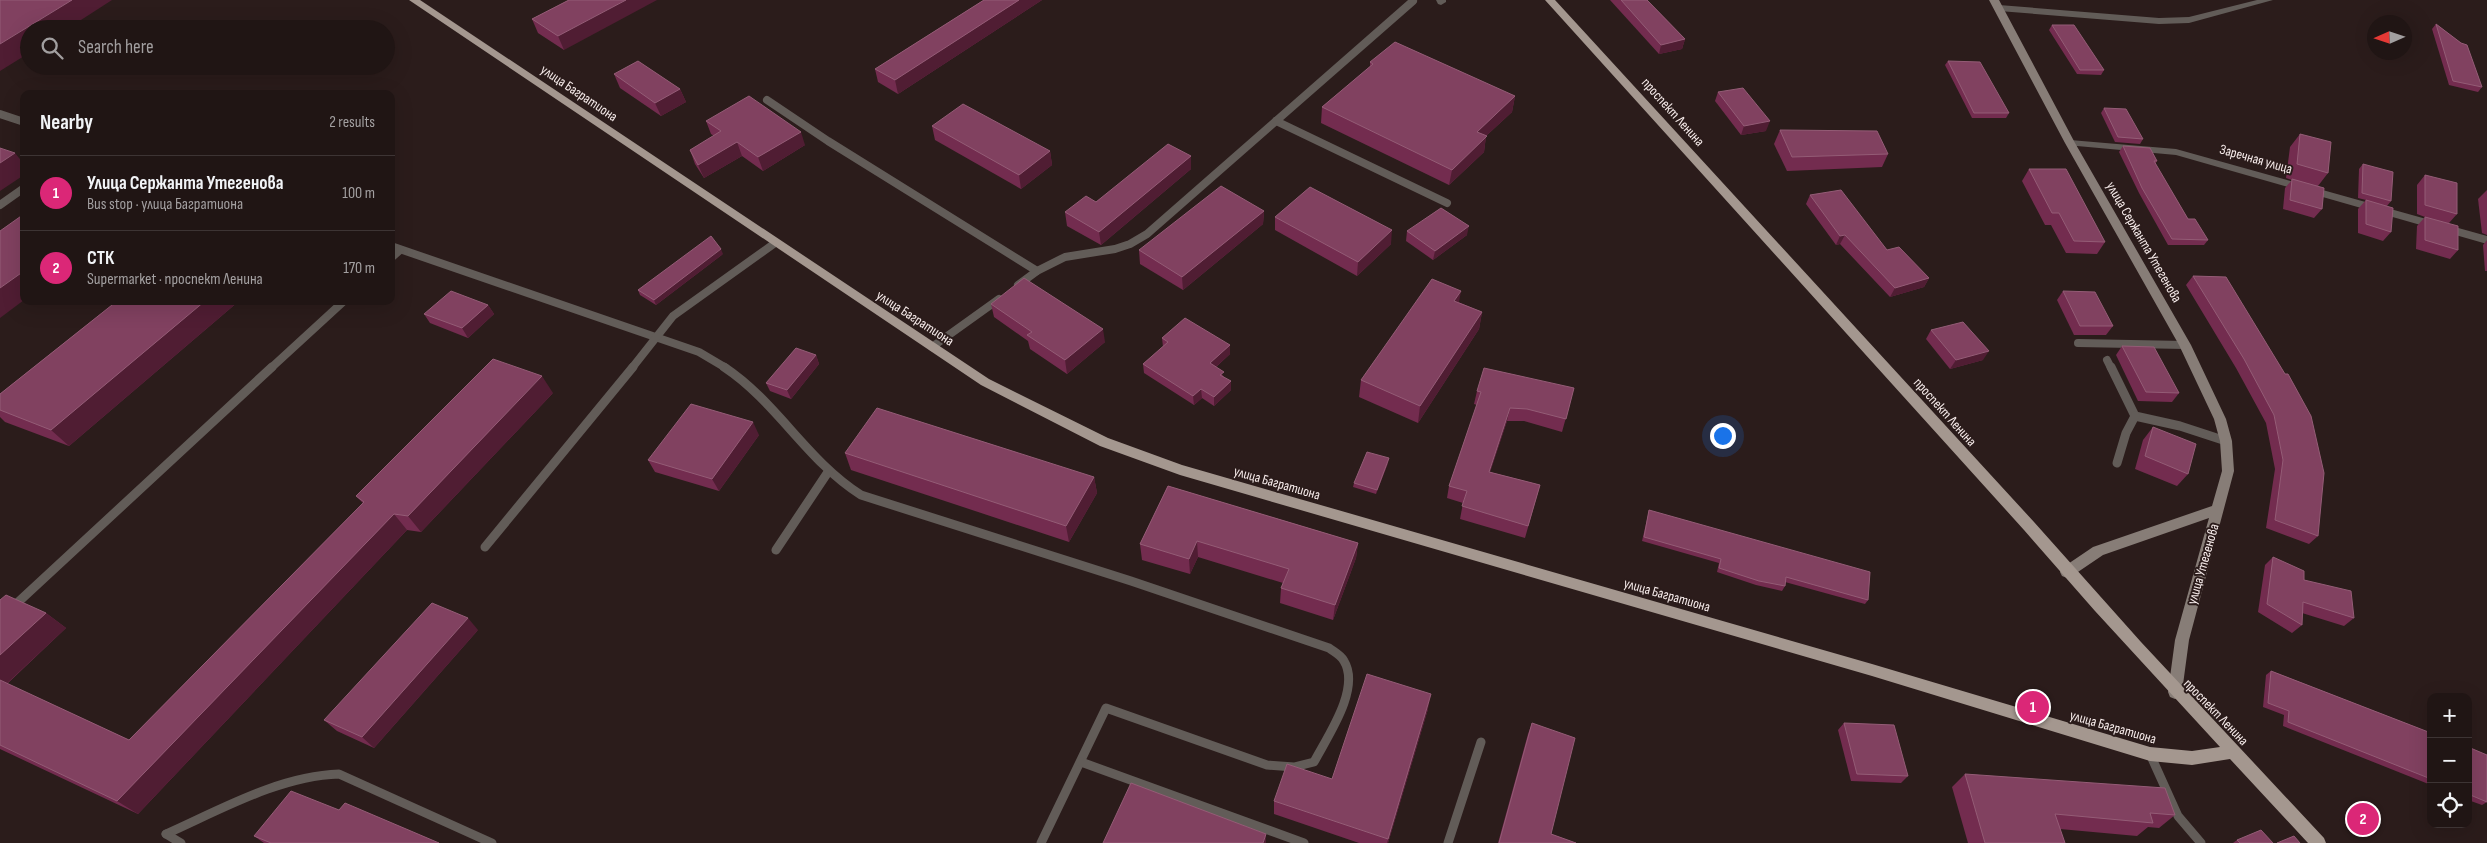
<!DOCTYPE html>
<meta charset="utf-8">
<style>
body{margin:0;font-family:"Sofia Sans Condensed",sans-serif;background:#281e1d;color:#f1f3f6}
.controls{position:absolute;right:15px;bottom:15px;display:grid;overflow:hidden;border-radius:10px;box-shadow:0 5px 20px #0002}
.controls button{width:45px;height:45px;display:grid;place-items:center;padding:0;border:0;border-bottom:1px solid #3d3434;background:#201514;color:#f1f3f6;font:25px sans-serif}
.compass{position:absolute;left:2367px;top:15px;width:45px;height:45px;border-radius:50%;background:#201514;box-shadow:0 5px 20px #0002;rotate:267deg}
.you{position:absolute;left:1722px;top:435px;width:18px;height:18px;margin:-12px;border:4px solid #fff;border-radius:50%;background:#1a73e8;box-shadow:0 0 0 8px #1a73e833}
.badge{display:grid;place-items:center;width:32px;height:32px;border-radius:50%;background:#db2777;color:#fff;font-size:16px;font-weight:700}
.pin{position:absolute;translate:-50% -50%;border:2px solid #fff;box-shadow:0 1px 5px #0006}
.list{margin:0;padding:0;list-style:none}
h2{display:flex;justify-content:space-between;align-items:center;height:65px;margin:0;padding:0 20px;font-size:21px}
h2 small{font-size:16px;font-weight:400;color:#a29fa0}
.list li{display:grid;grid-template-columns:32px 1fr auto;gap:15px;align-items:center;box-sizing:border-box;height:75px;padding:0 20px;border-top:1px solid #3d3434}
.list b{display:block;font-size:19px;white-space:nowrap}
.list p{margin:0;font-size:16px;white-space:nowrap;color:#a29fa0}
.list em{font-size:16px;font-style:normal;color:#a29fa0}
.icon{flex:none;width:28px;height:28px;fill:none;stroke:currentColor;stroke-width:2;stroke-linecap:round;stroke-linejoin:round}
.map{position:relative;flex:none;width:2487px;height:843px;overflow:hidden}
.search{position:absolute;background:#201514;box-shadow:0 5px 20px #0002;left:20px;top:20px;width:375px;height:55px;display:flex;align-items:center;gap:12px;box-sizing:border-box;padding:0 18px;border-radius:28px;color:#a29fa0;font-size:19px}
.panel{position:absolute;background:#201514;box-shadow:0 5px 20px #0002;left:20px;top:90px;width:375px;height:215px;border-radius:10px}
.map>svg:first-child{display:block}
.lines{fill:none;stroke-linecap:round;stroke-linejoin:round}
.service-far1{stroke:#625c58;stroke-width:8}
.service{stroke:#625c58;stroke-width:9}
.minor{fill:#625c58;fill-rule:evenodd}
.secondary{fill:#877d77;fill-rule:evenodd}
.primary{fill:#a4978f;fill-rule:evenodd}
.wall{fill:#732c4f}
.shaded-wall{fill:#501d33}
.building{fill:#814160;stroke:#945c76}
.labels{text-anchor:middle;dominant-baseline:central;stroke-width:4;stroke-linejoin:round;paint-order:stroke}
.street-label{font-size:14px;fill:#f8edec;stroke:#2b1c1b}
</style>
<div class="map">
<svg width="2487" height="843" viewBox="0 0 2487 843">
<rect width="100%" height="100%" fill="#2b1c1b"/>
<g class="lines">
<g class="service-far1">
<path d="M767,100L828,141L1037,271"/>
<path d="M0,114L24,122"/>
<path d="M1276,121L1447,203"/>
<path d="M0,205L24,188"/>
<path d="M391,246L699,352L726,368"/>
<path d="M391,258L400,250"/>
<path d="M1018,285L1037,271L1065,257L1115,249L1130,244L1147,234L1413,1"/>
<path d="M2078,343L2185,345"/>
<path d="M932,347L999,299"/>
<path d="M2107,360L2111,368"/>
<path d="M271,368L344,301"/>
<path d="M632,368L673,316L775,243"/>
</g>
<g class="service">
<path d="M724,367C777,402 807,461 861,495L1131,581L1329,648C1334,652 1341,655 1344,661C1361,689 1327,737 1314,762L1294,767L1267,765L1106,708L1041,843"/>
<path d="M2111,367L2135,416L2180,426L2226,441"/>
<path d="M2117,463L2126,433L2135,416"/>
<path d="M485,547L633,367"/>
<path d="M776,550L828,472"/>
<path d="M0,619L272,367"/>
<path d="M2150,754L2178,816L2201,843"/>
<path d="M1081,762L1304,843"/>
<path d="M166,834C220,810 279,776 339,774L492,843"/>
<path d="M166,834L181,843"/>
<path d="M1448,843L1481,742"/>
</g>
<g class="minor">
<path d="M1436,0H1446V2L1441,5L1438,4Z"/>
<path d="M2257,0H2273L2189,23L2159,24L1999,11L1994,8L1999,5L2159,18L2189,17Z"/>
<path d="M2070,140L2176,149L2487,236V244L2176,155L2066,145V141Z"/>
</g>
<path class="secondary" d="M1989,0H1999L2075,143L2191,345L2226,419L2232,441L2234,471L2189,640L2182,692L2180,697L2175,699L2170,697L2168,692L2175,640L2209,518L2103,555L2072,576L2067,578L2062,576L2060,572L2062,568L2093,547L2212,506L2222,471L2220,441L2214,419L2179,345L2065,143Z"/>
<path class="primary" d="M409,0H420L989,379L1108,438L1182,465L1872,664L2150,747L2192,751L2220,747L2095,611L2024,530L1545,0H1555L2034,522L2141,642L2324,838L2326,843H2308L2230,759L2192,765L2150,761L1872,676L1180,475L1100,446L981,385Z"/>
</g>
<g class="wall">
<path d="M569,0L564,50L538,33L532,19Z"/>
<path d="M984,0H1042L898,94L878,82L875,69Z"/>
<path d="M1610,0H1647L1685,39L1682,49L1659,54Z"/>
<path d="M2436,24L2461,43L2482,87L2478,92L2449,85L2432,29Z"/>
<path d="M2052,25L2104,70L2101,75L2077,74L2049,30Z"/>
<path d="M1948,61L2009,113L2006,118H1972L1945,65Z"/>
<path d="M1370,62L1515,96L1512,112L1486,136L1484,152L1449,185L1321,123L1322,107L1370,67Z"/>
<path d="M614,74L680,89L686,102L661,116L620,88Z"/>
<path d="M1718,92L1766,131L1741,135L1715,101Z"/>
<path d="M2104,108L2143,139L2140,144L2115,142L2101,113Z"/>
<path d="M706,121L805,145L763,171L742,156L704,178L695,164L690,150L714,136L711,134Z"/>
<path d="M932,126L1050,151L1052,165L1021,189L935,140Z"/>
<path d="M1780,130L1888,154L1882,167L1787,171L1774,144Z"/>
<path d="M2300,134L2328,173L2318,186L2322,209L2314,218L2283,209L2285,188L2292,180L2286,178L2290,147Z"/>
<path d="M2123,146L2157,161L2155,164L2188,219L2208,240L2204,245H2168L2139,193L2119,152Z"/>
<path d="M1191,156V169L1101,245L1067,226L1065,212L1096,202Z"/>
<path d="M2363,164L2391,201L2387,206L2391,232L2383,241L2358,233V209L2366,200L2358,198L2359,169Z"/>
<path d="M2029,169L2105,242L2097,254L2066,253L2051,225H2045L2022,181Z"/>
<path d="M2425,175L2457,214L2449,223L2458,250L2450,259L2416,249L2417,226L2425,217L2417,214V185Z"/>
<path d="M2487,190V235L2482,233L2478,199Z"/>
<path d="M1810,195L1887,250L1929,278L1924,287L1890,297L1840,244L1836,245L1806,204Z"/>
<path d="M1264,211L1263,224L1183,290L1140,264L1139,250Z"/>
<path d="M1275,217L1391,244L1357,276L1275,230Z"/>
<path d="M1407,231L1467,235L1433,260L1406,241Z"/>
<path d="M2487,240V271H2485L2483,245Z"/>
<path d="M723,254L656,305L640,295L638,290Z"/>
<path d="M2193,276L2226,277L2318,536L2309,544L2266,528L2275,469L2266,423L2236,368L2186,285Z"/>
<path d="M2063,291L2113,326L2106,335H2074L2057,300Z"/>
<path d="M117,301H239L69,446L5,422L0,417V394Z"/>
<path d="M1458,302L1482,312L1479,329L1418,423L1359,397L1361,380Z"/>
<path d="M991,304L1105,342L1067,374L1030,349L1028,341L994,317Z"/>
<path d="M488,305L494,314L468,338L430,323L424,314Z"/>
<path d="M1931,330L1983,360L1950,369L1926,339Z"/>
<path d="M1162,338L1230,345V354L1216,367L1224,377L1231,390L1214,406L1202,398L1194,405L1144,373L1143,364L1163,347Z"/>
<path d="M2122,346L2179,393L2172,402L2138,401L2116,355Z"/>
<path d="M816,355L819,364L791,399L770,391L766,383Z"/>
<path d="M1574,388L1562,432L1524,421H1507L1490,472L1540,485L1525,538L1460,519L1463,503L1447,498L1449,486L1477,405L1474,404L1477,391Z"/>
<path d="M553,393L421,532L407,530L138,814L0,749V600L46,613L66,628L7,684L129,740L363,503L356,496Z"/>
<path d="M2153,427L2188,474L2177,486L2135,469L2143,440Z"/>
<path d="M759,435L719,491L655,472L648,460Z"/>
<path d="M845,453L1094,477L1097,493L1069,542L851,470Z"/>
<path d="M1388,463L1376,494L1353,487L1354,483Z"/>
<path d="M1168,486L1358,543L1356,558L1333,620L1280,603L1281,588L1283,583L1198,557L1190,574L1142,560L1140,544Z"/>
<path d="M1649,510L1868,600L1865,604L1785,582V586L1782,591L1756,585L1717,572L1719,563L1642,541L1648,515Z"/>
<path d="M2273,557L2304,580L2354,618L2344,626L2302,613V625L2292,633L2258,612L2265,565Z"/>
<path d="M478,630L374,748L337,731L324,720Z"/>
<path d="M2271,671L2431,733V785L2283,726L2284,715L2263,707L2266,675Z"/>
<path d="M1428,709L1388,843H1359L1274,814V801L1332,779Z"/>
<path d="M1532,723L1551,834L1576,843H1498L1528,734Z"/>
<path d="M1844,723L1908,776L1901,783L1851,781L1838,730Z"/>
<path d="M2468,747L2487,755V802L2482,805L2468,800Z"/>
<path d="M1965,774L2175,815L2159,828L2148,827L2137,836L2060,829L2065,843H1968L1952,787Z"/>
<path d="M339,810L439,843H264L254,836Z"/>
<path d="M2237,840L2273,843H2233Z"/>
</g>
<g class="shaded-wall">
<path d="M72,0H112L67,29H29V53L0,71V44Z"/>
<path d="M626,0H657L564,50L558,36Z"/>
<path d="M1019,0H1042L898,94L895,80Z"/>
<path d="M1685,39L1682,49L1659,54L1661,45Z"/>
<path d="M680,89L686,102L661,116L655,103Z"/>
<path d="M1515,96L1512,112L1486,136L1484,152L1449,185L1452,170L1477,132Z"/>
<path d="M1770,121L1766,131L1741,135L1744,126Z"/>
<path d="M801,132L805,145L763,171L758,157Z"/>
<path d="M737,142L742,156L704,178L698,165Z"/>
<path d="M1050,151L1052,165L1021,189L1019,175Z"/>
<path d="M15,153L24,164V175L0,191V163Z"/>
<path d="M1191,156V169L1101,245L1099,232Z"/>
<path d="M1264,211L1263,224L1183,290L1182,277Z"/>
<path d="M1469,226L1467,235L1433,260L1435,251Z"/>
<path d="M1392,230L1391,244L1357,276L1358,262Z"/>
<path d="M1845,235L1840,244L1836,245L1840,236Z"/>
<path d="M721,249L723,254L656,305L654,300Z"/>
<path d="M24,271V300L0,318V288Z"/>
<path d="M1929,278L1924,287L1890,297L1895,288Z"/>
<path d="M1461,291L1458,308L1454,301Z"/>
<path d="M205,301H239L69,446L51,430Z"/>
<path d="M488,305L494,314L468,338L462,328Z"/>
<path d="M1482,312L1479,329L1418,423L1420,406Z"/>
<path d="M1103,329L1105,342L1067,374L1065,360Z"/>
<path d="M1230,345V354L1210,372V363Z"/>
<path d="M1989,351L1983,360L1950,369L1956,360Z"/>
<path d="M816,355L819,364L791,399L787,390Z"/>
<path d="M542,376L553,393L421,532L408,516Z"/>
<path d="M1231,381V390L1214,406V397Z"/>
<path d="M1201,389L1202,398L1194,405L1193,396Z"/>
<path d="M1510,408L1507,421L1486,484L1489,472Z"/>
<path d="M753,422L759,435L719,491L712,479Z"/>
<path d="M1389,458L1388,463L1376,494L1377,490Z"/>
<path d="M1094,477L1097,493L1069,542L1066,526Z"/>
<path d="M394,514L407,530L138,814L117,801Z"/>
<path d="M1197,541L1198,557L1190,574L1189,559Z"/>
<path d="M1358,543L1356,558L1333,620L1335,605Z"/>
<path d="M46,613L66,628L3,687L0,684V655Z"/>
<path d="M468,618L478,630L374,748L362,737Z"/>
<path d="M1431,694L1428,709L1388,843H1387Z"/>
<path d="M1266,834V843H1263Z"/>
</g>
<g class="building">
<path d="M0,0H72L0,44Z"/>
<path d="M569,0H626L558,36L532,19Z"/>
<path d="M984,0H1019L895,80L875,69Z"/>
<path d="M1621,0H1647L1685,39L1661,45Z"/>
<path d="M2436,24L2461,43L2467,45L2482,87L2453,81Z"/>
<path d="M2052,25H2074L2104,70H2080Z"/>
<path d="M1395,42L1515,96L1477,132L1487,136L1452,170L1322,107L1373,64L1370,62Z"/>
<path d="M638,61L680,89L655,103L614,74Z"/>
<path d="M1948,61L1980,62L2009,113H1974Z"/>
<path d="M1743,88L1770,121L1744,126L1718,92Z"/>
<path d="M749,96L801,132L758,157L737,142L698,165L690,150L721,131L706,121Z"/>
<path d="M963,104L1050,151L1019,175L932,126Z"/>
<path d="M2104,108L2126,109L2143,139L2118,137Z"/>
<path d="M1780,130L1877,131L1888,154L1792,157Z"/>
<path d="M2300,134L2331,142L2328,173L2297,164Z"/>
<path d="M1168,144L1191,156L1099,232L1065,212L1086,196L1096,202Z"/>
<path d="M2123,146L2150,148L2157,161H2154L2188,219H2195L2208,240L2172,239L2142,188Z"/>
<path d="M0,148L15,153L0,163Z"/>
<path d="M2363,164L2393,172L2391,201L2362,193Z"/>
<path d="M2029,169H2066L2105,242L2074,241L2059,213H2052Z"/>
<path d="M2425,175L2457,183V214L2425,205Z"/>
<path d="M2292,179L2324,188L2322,209L2290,200Z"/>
<path d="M1221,186L1264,211L1182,277L1139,250Z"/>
<path d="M1310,187L1392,230L1358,262L1275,217Z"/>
<path d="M1841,190L1887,250L1899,247L1929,278L1895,288L1845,235L1840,236L1810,195Z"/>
<path d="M2366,200L2393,208L2391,232L2366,224Z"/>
<path d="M1441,208L1469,226L1435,251L1407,231Z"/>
<path d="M24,214V271L0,288V231Z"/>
<path d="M2425,217L2458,226V250L2425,240Z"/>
<path d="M711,236L721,249L654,300L638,290Z"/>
<path d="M2193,276L2226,277L2285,374H2288L2311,416L2324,473L2318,536L2275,520L2283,460L2274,415L2244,359Z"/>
<path d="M1024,278L1103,329L1065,360L1027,335L1032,332L991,304Z"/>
<path d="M1432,279L1461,291L1454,301L1482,312L1420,406L1361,380Z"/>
<path d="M451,291L488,305L462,328L424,314Z"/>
<path d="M2063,291L2095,292L2113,326H2080Z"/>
<path d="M117,301H205L51,430L0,410V394Z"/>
<path d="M1185,318L1230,345L1210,363L1224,372L1220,375L1231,381L1214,397L1201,389L1193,396L1143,364L1168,342L1162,338Z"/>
<path d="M1963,322L1989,351L1956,360L1931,330Z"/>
<path d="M2122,346L2154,347L2179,393L2146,392Z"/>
<path d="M796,348L816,355L787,390L766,383Z"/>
<path d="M493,359L542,376L408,516L394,514L117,801L0,745V680L129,740L364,502L356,496Z"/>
<path d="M1484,368L1574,388L1566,419L1527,409L1510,408L1489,472L1540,485L1528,526L1462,506L1467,491L1449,486L1481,392L1477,391Z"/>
<path d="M691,404L753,422L712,479L648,460Z"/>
<path d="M877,408L1094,477L1066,526L845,453Z"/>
<path d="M2153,427L2196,444L2188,474L2145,456Z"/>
<path d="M1367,452L1389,458L1377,490L1354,483Z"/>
<path d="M1168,486L1358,543L1335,605L1281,588L1289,569L1197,541L1189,559L1140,544Z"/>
<path d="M1649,510L1870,572L1868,600L1786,577L1785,586L1759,581L1719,568L1721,559L1644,537Z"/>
<path d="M2273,557L2304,571V580L2351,591L2354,618L2303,602L2302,625L2267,604Z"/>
<path d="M6,595L46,613L0,655V600Z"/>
<path d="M432,603L468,618L362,737L324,720Z"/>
<path d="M2271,671L2431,733V779L2288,722L2289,711L2268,703Z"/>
<path d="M1367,674L1431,694L1388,839L1274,801L1287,764L1332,779Z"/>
<path d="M1532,723L1575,738L1551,834L1576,843H1499Z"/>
<path d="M1844,723L1894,725L1908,776L1857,774Z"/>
<path d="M2468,747L2487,755V802L2468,794Z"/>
<path d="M1965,774L2165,788L2175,815L2150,813L2153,823L2055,814L2065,843H1985Z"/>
<path d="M1131,783L1266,834L1263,843H1103Z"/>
<path d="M291,791L339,810L345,803L439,843H271L254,836Z"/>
<path d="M2261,830L2273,843H2240L2237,840Z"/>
<path d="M2294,836L2300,843H2277Z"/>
</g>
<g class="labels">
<g class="street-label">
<text transform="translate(579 93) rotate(34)">улица Багратиона</text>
<text transform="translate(1673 112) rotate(48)">проспект Ленина</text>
<text transform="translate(2256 159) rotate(16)">Заречная улица</text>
<text transform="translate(2144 242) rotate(60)">улица Сержанта Утегенова</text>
<text transform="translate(915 318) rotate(33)">улица Багратиона</text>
<text transform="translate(1945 412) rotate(48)">проспект Ленина</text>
<text transform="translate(1277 483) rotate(16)">улица Багратиона</text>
<text transform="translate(2203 564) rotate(-74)">улица Утегенова</text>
<text transform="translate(1667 595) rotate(16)">улица Багратиона</text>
<text transform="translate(2216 712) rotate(46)">проспект Ленина</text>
<text transform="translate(2113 727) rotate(16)">улица Багратиона</text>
</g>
</g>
</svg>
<div class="controls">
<button>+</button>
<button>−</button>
<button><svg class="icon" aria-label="locate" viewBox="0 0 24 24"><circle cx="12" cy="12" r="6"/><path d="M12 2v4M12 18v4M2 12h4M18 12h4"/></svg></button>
</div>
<svg class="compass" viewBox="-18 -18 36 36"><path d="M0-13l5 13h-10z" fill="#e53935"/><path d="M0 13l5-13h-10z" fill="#a29fa0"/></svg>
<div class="you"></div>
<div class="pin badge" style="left:2033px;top:707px">1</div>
<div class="pin badge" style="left:2363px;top:819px">2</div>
<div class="search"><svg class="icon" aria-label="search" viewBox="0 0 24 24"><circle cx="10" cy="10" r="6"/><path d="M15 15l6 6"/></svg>Search here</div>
<section class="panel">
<h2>Nearby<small>2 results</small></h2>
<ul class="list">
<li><span class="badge">1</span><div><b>Улица Сержанта Утегенова</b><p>Bus stop · улица Багратиона</p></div><em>100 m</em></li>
<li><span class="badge">2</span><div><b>СТК</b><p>Supermarket · проспект Ленина</p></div><em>170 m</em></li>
</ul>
</section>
</div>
